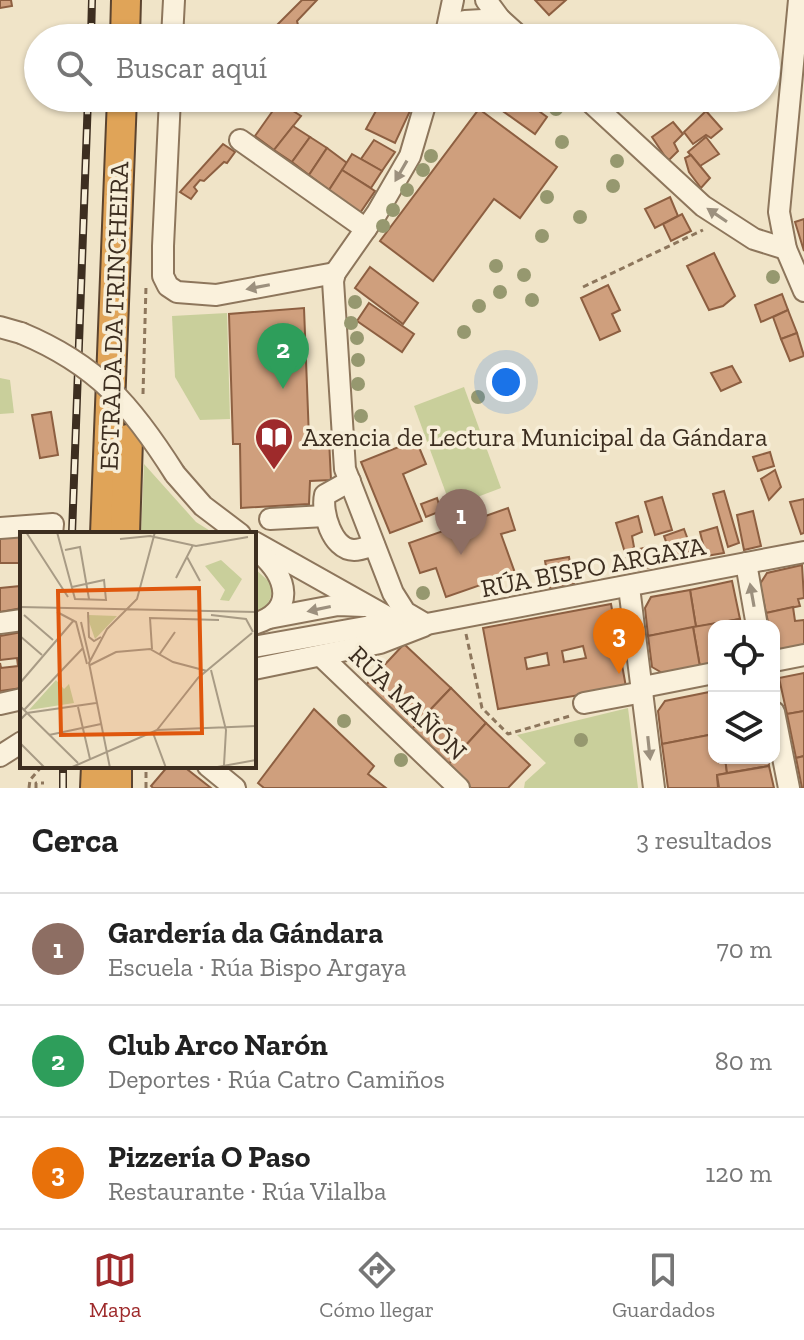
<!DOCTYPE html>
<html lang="es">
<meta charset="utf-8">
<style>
body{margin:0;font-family:"Zilla Slab",serif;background:#f6f6f6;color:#222}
.controls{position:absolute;right:24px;bottom:24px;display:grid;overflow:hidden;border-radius:16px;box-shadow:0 2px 6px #0004}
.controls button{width:72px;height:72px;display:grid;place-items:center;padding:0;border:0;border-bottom:2px solid #e0e0e0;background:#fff;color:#222;font:40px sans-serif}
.you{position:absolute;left:506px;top:382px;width:28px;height:28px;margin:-20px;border:6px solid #fff;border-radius:50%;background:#1a73e8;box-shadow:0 0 0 12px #1a73e833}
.badge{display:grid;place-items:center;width:52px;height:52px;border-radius:50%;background:#9e2a2b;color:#fff;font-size:26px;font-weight:700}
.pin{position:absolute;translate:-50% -66px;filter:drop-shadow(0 2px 4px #0008)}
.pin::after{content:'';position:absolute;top:42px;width:28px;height:24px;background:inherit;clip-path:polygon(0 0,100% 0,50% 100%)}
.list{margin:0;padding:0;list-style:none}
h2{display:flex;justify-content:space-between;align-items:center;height:104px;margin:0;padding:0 32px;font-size:34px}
h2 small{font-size:26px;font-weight:400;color:#767676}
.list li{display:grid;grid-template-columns:52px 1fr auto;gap:24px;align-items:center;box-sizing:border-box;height:112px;padding:0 32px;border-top:2px solid #e0e0e0}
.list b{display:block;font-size:30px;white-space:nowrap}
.list p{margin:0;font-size:26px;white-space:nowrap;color:#767676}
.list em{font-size:26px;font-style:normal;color:#767676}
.icon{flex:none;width:44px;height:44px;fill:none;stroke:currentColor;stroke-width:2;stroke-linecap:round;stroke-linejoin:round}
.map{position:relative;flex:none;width:804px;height:788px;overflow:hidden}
.search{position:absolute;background:#fff;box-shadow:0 2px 6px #0004;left:24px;right:24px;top:24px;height:88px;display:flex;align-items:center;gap:20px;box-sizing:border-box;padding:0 28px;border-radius:44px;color:#767676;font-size:30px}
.sheet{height:440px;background:#fff}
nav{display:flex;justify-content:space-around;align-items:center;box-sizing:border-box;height:112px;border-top:2px solid #e0e0e0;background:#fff;font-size:22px;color:#767676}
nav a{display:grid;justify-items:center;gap:4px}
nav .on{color:#9e2a2b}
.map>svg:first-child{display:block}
.green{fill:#c9cf9b}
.building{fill:#cf9f7d;stroke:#8d5f41;stroke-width:2;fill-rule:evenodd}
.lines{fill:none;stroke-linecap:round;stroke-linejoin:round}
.minor-casing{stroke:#8d765c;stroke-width:24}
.highway-casing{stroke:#5b4430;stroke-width:32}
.path{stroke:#8d765c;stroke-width:3;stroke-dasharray:6 4;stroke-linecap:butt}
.minor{stroke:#faf1dc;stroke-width:20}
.highway{stroke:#e0a458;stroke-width:28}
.rail-casing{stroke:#3d2e20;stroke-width:8}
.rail{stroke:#f7eed8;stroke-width:5;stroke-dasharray:15;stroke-linecap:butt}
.minor-bridge-casing{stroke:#8d765c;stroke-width:24;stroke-linecap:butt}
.minor-bridge{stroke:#faf1dc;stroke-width:20}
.tree{fill:#96986f}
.oneway{fill:#9c907e}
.labels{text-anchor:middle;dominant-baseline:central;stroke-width:7;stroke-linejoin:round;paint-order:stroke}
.street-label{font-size:26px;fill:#3d2e20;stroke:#f7eed8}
.poi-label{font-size:26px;fill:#3d2e20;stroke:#f7eed8;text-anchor:start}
.inset-road{fill:none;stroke:#a89b85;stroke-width:2}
.view{fill:#df570d;fill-opacity:0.15;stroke:#df570d;stroke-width:4}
.inset-edge{fill:none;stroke:#3d2e20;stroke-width:4}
</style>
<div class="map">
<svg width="804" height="788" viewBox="0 0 804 788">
<rect width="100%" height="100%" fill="#f0e4c8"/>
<g class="green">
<path d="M227,313L230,419L200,420L175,377L172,316Z"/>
<path d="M0,378L10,380L14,413L0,414Z"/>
<path d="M464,387L501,488L451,507L414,406Z"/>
<path d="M144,464L196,522L215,534H141Z"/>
<path d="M254,568L273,585C271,601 268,607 254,614Z"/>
<path d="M628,708L638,788H524L525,782L546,763L517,735Z"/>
</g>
<g class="building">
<path d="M0,0H11L12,6L0,8Z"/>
<path d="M302,0H317L297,21L300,33L295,38H272L268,34Z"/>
<path d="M535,0H566L549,15Z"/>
<path d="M311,98H327L321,106Z"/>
<path d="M383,98L410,111L395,143L366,129Z"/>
<path d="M493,98H521L547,117L535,134L490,102Z"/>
<path d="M279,102L301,116L274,150L255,136Z"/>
<path d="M479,109L557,167L520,218L494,199L433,281L380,241Z"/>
<path d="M706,111L722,129L711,138L706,135L693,144L684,132Z"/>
<path d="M673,122L683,134L674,143L678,151L668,161L652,137Z"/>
<path d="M293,126L310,137L292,162L274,150Z"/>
<path d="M310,137L327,148L309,175L292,162Z"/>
<path d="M706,137L719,154L700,166L688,152Z"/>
<path d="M374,140L395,152L382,171L361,159Z"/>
<path d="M223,144L235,152L227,163L224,162L204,181L200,180L194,187L197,191L191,199L180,192Z"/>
<path d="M327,148L347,163L329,190L309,175Z"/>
<path d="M352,154L382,171L371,188L342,170Z"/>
<path d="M691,155L710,178L701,188L689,172L685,158Z"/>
<path d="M342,170L375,191L360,213L329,190Z"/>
<path d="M670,197L678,216L655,228L645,209Z"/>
<path d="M682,214L691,231L671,241L663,224Z"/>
<path d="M804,219V251L795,222Z"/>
<path d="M714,253L735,296L723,306L709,310L687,266Z"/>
<path d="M370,267L418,303L403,324L355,288Z"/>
<path d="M608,285L620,310L612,314L620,331L600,340L581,298Z"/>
<path d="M782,294L788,310L761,322L755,305Z"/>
<path d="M369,303L414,334L402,352L357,321Z"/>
<path d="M304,308L309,438L329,439L331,480L310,481L309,504L241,508L240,444H233L229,314Z"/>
<path d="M788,310L797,333L781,339L773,317Z"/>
<path d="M797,333L804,356L790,361L781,339Z"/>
<path d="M732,366L741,382L721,391L711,373Z"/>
<path d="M51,412L58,455L40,458L32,415Z"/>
<path d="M416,440L426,464L403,474L422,521L390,533L361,462Z"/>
<path d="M770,452L774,466L758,471L753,457Z"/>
<path d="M775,470L781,487L769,500L761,479Z"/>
<path d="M724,491L739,543L728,547L713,494Z"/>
<path d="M662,497L672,530L655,535L645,502Z"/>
<path d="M437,498L441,511L426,517L421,504Z"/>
<path d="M804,499V533L801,534L790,502Z"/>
<path d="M508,508L515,530L501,534L515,573L446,597L436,568L420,573L409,543Z"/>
<path d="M753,511L761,546L744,550L737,515Z"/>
<path d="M638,516L642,532L632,536L634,547L626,556L616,523Z"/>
<path d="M717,527L724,553L706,556L700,532Z"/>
<path d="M684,529L692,551L672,558L664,536Z"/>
<path d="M0,537H22V608L0,612V588L20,586L19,563H0Z"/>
<path d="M648,547L651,567L634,570L631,551Z"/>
<path d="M569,557L574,584L550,589L545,561Z"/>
<path d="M802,565L804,598L798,599L800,606L766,613L760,584L767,573Z"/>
<path d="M732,581L740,619L696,627L690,590Z"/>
<path d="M690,590L696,627L648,636L645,608L651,597Z"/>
<path d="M611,604L626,687L498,709L483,628ZM583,646L586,658L564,662L562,651ZM547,653L549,665L527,669L525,658Z"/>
<path d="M793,607L795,621L804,620V647L774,653V626H769L766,613Z"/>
<path d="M740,619L741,626H714V665L700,667L693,627Z"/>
<path d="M693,627L700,667L664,674L652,667L648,636Z"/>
<path d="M22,632V688L0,691V663L1,668L18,666L17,658L0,660V636Z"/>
<path d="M404,644L451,688L411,730L364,687Z"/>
<path d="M804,673V711L787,714L779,678Z"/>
<path d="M451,688L486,723L447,766L411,730Z"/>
<path d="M714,691V734L662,744L658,711L665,701Z"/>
<path d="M314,709L374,766L368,774L386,788H264L258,783Z"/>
<path d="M804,711V756L796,758L787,714Z"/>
<path d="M486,723L530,765L508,788H471L447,766Z"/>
<path d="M714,734V758H725L727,773L717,775L718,788H668L662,744Z"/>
<path d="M804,756V788H802L796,758Z"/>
<path d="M725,758H768L769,766L727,773Z"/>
<path d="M168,766H183L211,788H153L151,786Z"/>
<path d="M769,766L774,788H719L717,775Z"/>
</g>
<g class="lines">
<defs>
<g id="minor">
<path d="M486,0L500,19L521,38"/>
<path d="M799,0L779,212L786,249L804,291"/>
<path d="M445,36L465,21L500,19"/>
<path d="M172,38L174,0"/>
<path d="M445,38L453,0"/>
<path d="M170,98L163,246V276L168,286L177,292L216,295L335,273"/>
<path d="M586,98L703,206L754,239L786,249"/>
<path d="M240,140L366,229"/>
<path d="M0,327L21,333"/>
<path d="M175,474L203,506L240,534"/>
<path d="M350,481L325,495C321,511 332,550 354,550C360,550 368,547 374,545"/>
<path d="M270,519L325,516"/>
<path d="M0,528L53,524L52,534"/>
<path d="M254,542L391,619L406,623L427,624L804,552"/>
<path d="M746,563L757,626"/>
<path d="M629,587L654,788"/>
<path d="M269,618L338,605L364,606"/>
<path d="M422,622L405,612L393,593L345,469L333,281L335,273L377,213L410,156L427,98"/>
<path d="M0,623L22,620"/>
<path d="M254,624C297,611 287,577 260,553"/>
<path d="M254,647L382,624L391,619"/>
<path d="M321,656L459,788"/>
<path d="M774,661L804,655"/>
<path d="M254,669L380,643L424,626"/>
<path d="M643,687L714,673"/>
<path d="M584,703L643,692"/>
<path d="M0,704L22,699"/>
<path d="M774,712L789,788"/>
<path d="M0,756L22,742"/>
<path d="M208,766L235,788"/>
</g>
<g id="highway">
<path d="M125,38L126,0"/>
<path d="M105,534L122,98"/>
<path d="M125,534L128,439"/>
<path d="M95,788L96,766"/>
<path d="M117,788V766"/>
</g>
</defs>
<use href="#minor" class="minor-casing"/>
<use href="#highway" class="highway-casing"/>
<g class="path">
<path d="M583,287L703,230"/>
<path d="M143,394L146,286"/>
<path d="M466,634L482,708L508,734L570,716"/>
<path d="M29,788L30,780L42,766"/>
<path d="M36,788V783H44"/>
<path d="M146,788V766"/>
</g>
<use href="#minor" class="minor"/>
<use href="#highway" class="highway"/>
<defs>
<g id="rail">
<path d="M91,38L92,0"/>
<path d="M72,534L88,98"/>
<path d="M63,788V766"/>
</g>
</defs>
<use href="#rail" class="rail-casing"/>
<use href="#rail" class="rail"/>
<defs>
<path id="minor-bridge" d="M21,333C98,365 132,406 175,474"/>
</defs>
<use href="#minor-bridge" class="minor-bridge-casing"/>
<use href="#minor-bridge" class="minor-bridge"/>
</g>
<g class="tree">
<circle cx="556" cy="109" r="7"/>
<circle cx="562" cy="142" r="7"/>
<circle cx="431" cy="156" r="7"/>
<circle cx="617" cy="161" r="7"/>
<circle cx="423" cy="170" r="7"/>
<circle cx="613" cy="186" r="7"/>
<circle cx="407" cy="190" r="7"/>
<circle cx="547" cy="197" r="7"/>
<circle cx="393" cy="210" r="7"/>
<circle cx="580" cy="217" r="7"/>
<circle cx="383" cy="226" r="7"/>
<circle cx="542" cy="236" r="7"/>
<circle cx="496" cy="266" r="7"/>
<circle cx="524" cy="275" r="7"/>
<circle cx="773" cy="277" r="7"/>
<circle cx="500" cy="292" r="7"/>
<circle cx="532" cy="300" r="7"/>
<circle cx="355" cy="302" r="7"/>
<circle cx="479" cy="306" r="7"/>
<circle cx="351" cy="323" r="7"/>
<circle cx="464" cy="332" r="7"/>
<circle cx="357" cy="338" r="7"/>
<circle cx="358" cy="360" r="7"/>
<circle cx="358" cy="384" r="7"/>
<circle cx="478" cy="397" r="7"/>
<circle cx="361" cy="416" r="7"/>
<circle cx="363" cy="440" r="7"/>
<circle cx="423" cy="593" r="7"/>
<circle cx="344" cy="721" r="7"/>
<circle cx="581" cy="740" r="7"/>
<circle cx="401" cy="760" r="7"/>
</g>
<defs><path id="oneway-solid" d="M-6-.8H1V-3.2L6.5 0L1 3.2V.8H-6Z" transform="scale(2)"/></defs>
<g class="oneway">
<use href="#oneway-solid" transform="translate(401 171) rotate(120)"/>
<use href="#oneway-solid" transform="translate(717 215) rotate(-146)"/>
<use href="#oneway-solid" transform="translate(258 287) rotate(169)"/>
<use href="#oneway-solid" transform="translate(752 595) rotate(-100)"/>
<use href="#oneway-solid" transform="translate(319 609) rotate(168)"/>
<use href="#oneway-solid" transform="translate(649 748) rotate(84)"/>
</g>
<defs>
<symbol id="library-pin" viewBox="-11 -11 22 30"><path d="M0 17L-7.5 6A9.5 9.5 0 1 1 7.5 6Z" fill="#9e2a2b" stroke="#f7eed8"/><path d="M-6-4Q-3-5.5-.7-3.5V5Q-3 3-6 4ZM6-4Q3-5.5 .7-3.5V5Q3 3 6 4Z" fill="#fff"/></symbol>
</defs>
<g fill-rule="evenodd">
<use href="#library-pin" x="252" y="415" width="44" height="60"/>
</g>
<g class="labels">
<g class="street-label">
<text transform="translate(114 316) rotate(-88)">ESTRADA DA TRINCHEIRA</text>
<text transform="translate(593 567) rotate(-11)">RÚA BISPO ARGAYA</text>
<text transform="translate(408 703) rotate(44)">RÚA MAÑÓN</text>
</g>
<g class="poi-label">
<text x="302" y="437">Axencia de Lectura Municipal da Gándara</text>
</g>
</g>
<g transform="translate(20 532)">
<rect width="236" height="236" fill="#f0e4c8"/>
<path d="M201,28L222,47L209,69L200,68L205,58L185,34ZM67,84L68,83L97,84L75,107ZM36,148L44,157L49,152L54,171L9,178Z" fill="#c9cf9b"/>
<path class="inset-road" d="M6,0L48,65M37,0L55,67L86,68L84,48L52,55M100,7L130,4L176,14L228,5M45,18L60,15L69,67M167,25L180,49M156,46L173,13M0,75L236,80M37,80L56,90L67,132M68,80L69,105L74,109L81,105M4,83L33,108M191,83L226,87L233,100M61,90L70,129M0,104L22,123M132,117L130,86L199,88M139,123L155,100M70,133L96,120L130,117L153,130L187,139M191,138L206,198L204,233M0,151L54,88M0,174L58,231M58,175L70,227M4,178L63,116M0,188L7,181L76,171M137,198L178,146L232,101M133,201L146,236M29,203L81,192M0,211L25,236M50,236L137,198L236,194M90,236L69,131L87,97L117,67L135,0M192,236L236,228"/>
<path class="view" d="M179,56L182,201L41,203L38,59Z"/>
<rect width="236" height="236" class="inset-edge"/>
</g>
</svg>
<div class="controls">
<button><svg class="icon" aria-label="locate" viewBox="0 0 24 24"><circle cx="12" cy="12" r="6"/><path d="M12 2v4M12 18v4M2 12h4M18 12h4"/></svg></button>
<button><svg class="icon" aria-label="layers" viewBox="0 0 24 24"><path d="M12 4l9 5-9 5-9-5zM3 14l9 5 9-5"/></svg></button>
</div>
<div class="you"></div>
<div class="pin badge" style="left:461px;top:555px;background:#8d6e63">1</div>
<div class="pin badge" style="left:283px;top:389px;background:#2e9e5b">2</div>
<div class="pin badge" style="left:619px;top:674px;background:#e8710a">3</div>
<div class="search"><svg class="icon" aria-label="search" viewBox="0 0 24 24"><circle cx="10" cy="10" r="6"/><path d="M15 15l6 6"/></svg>Buscar aquí</div>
</div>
<section class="sheet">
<h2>Cerca<small>3 resultados</small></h2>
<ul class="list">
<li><span class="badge" style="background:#8d6e63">1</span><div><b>Gardería da Gándara</b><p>Escuela · Rúa Bispo Argaya</p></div><em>70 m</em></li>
<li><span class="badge" style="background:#2e9e5b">2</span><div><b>Club Arco Narón</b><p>Deportes · Rúa Catro Camiños</p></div><em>80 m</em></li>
<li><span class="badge" style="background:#e8710a">3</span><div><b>Pizzería O Paso</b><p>Restaurante · Rúa Vilalba</p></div><em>120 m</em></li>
</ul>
</section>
<nav>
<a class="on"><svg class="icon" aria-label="map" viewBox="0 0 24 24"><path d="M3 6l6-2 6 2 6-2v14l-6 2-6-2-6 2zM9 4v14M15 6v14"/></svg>Mapa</a>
<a><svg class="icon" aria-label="directions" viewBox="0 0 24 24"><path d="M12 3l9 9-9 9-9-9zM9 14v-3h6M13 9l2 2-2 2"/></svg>Cómo llegar</a>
<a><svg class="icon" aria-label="saved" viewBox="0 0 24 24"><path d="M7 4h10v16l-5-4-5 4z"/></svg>Guardados</a>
</nav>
